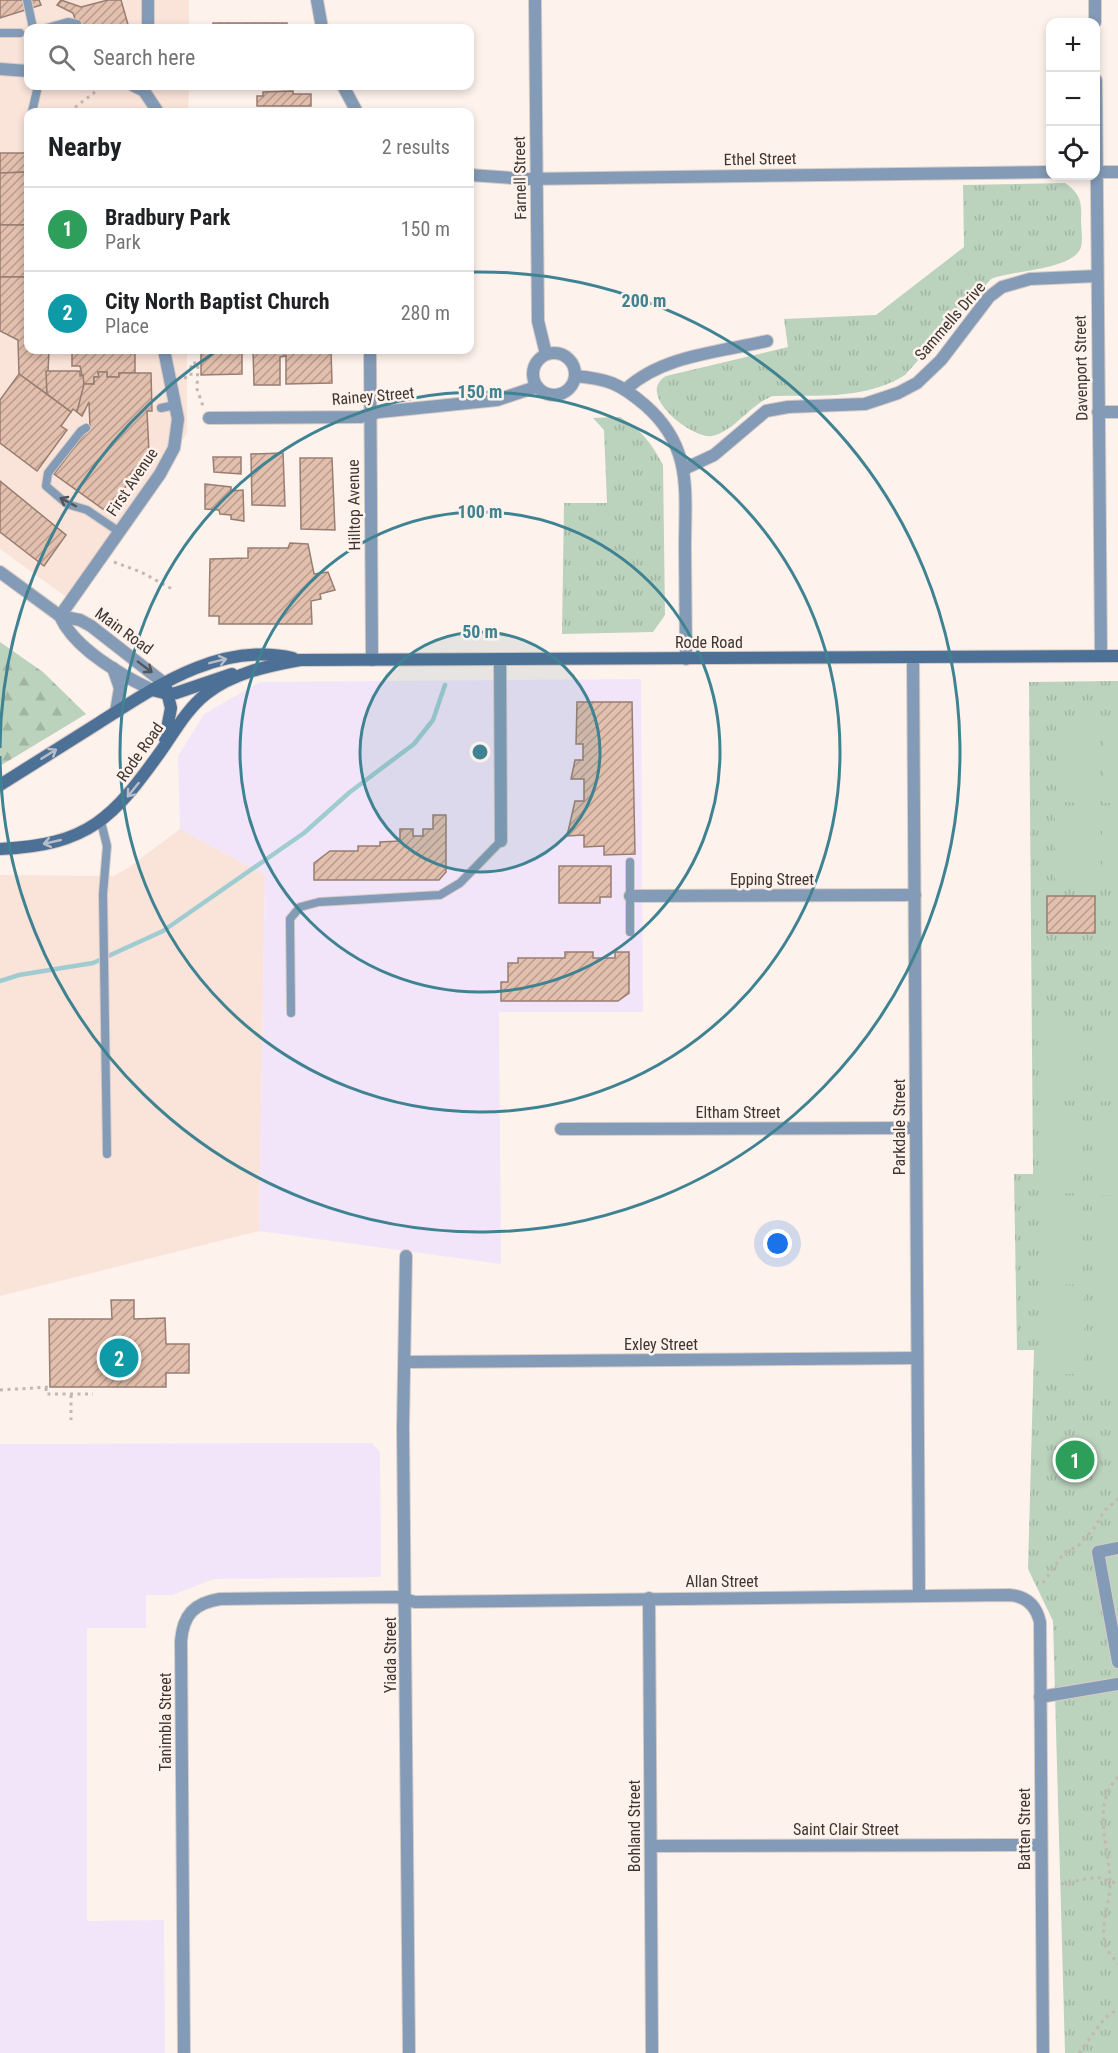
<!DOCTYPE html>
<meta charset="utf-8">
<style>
body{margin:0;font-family:"Roboto Condensed",sans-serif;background:#f6f6f6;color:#202124}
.controls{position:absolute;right:18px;top:18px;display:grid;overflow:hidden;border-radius:12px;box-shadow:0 3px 9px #0003}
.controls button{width:54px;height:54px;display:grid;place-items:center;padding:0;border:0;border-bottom:2px solid #e0e0e0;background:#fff;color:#202124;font:30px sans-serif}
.you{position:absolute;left:778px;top:1244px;width:21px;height:21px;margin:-15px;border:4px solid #fff;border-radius:50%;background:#1a73e8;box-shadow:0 0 0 9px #1a73e833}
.badge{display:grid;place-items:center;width:39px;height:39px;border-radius:50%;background:#d93025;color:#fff;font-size:20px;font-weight:700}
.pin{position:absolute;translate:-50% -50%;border:3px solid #fff;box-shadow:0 2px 6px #0006}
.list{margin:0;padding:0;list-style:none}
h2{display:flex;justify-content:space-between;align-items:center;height:78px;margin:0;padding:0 24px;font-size:26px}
h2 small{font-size:20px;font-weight:400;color:#757577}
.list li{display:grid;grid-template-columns:39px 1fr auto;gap:18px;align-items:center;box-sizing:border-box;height:84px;padding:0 24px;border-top:2px solid #e0e0e0}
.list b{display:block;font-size:22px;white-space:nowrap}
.list p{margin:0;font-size:20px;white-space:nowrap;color:#757577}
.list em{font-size:20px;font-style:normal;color:#757577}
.icon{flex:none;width:33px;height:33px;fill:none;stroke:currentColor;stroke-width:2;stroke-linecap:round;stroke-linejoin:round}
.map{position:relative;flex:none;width:1118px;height:2053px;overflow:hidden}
.search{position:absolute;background:#fff;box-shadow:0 3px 9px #0003;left:24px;top:24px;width:450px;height:66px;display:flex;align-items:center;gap:15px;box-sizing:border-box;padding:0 21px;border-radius:12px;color:#757577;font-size:22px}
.panel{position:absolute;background:#fff;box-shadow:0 3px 9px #0003;left:24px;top:108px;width:450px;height:246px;border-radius:12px}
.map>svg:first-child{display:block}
.built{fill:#fae3d9}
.industrial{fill:#f3e5f9}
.grass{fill:url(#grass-tufts)}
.forest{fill:url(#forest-firs)}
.garden{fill:#bbd2bd}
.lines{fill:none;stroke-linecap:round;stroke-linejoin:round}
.stream{stroke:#9fccd1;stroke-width:4.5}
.building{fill:url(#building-hatch);stroke:#987e71;stroke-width:1.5}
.lane-casing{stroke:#d8ccc6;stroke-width:10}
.street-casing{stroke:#d8ccc6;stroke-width:14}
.secondary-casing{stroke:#d8ccc6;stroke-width:14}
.path{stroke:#c3b7b1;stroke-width:3;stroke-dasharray:3 4.5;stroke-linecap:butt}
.lane{stroke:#839bb6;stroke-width:8}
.street{stroke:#839bb6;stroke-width:12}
.secondary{stroke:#4d7096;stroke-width:12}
.oneway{stroke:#535358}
.oneway2{stroke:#b7beca}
.ring{fill:none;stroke:#3f8392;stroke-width:3}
.labels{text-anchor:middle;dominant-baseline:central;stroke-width:5;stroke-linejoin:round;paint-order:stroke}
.street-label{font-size:16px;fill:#3f342f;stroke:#fef2ec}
.centre{fill:#3f8392;stroke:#fef2ec;stroke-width:3}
.ring-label{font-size:18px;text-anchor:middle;font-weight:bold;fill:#3f8392;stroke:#fef2ec;stroke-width:5;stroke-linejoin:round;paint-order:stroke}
</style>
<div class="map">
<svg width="1118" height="2053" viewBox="0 0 1118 2053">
<defs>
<pattern id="grass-tufts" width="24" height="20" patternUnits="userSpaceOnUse" patternTransform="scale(1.5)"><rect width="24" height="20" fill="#bbd2bd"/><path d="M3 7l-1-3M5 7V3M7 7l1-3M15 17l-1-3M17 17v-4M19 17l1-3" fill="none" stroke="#a2b5a3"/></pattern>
<pattern id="forest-firs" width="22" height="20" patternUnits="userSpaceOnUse" patternTransform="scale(1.5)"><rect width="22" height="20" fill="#bbd2bd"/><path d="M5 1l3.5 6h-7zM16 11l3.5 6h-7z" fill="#a2b5a3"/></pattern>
<pattern id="building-hatch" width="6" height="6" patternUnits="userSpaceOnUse" patternTransform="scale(1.5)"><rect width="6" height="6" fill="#e3bfad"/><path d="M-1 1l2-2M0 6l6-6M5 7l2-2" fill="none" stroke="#b99c8d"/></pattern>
</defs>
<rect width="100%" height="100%" fill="#fef2ec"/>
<g class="built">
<path d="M0,0H189V28H28V86H189L188,112H28V350H187V433L76,604L0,549Z"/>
<path d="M180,829L265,875L259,1231L0,1296V875L113,876L128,868Z"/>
</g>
<g class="industrial">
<path d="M641,679L643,1012H499L501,1264L259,1231L265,875L180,829L178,756L204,714L260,682Z"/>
<path d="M372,1443L380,1452L381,1577L214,1579L172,1595H146V1628H87V1921L164,1920L165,2053H0V1444Z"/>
</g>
<g class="grass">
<path d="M1065,183C1080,193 1082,202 1081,219C1081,227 1083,239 1081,247C1074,270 1013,270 991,279L905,375C865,400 818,395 773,396C750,404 735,431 712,436C694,440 634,395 666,376L788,347L784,319L876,315L964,247L963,185Z"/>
<path d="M620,417C641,429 652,444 663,465L665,615L653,632L562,634L564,503H607L604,430L593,418Z"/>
<path d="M1118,681V2053H1065L1053,1621L1028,1569L1034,1350H1017L1014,1174H1033L1029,682Z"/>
</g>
<path class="forest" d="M0,642L43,672L86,714L0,766Z"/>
<g class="garden">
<path d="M1056,724H1099V803L1056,802Z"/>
<rect x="1103" y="725" width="15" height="78"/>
<path d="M1055,809H1098V888L1055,887Z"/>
<rect x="1102" y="810" width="16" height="79"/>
<path d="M1041,1018H1083V1100L1041,1101Z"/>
<path d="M1092,1019H1118V1101L1093,1102Z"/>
<path d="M1041,1111H1083V1193L1041,1194Z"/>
<rect x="1092" y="1112" width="26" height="83"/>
<path d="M1041,1202H1083V1284L1041,1285Z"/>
<rect x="1092" y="1204" width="26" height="82"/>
<rect x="1042" y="1292" width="42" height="82"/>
<rect x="1093" y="1293" width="25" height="83"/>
</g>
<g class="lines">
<path class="stream" d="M0,981L19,975L93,963L163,931L304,833L350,792L414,744L433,720L445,685"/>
</g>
<g class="building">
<path d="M0,0H39L41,5L0,18Z"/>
<path d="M61,0L81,7L108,0H121L129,28H58L56,22L75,19L73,13L57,5Z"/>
<rect x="213" y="23" width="74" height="5"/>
<path d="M293,91V94H311V106H257V96H263V92Z"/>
<path d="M27,145H28V172L0,173V153H28Z"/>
<path d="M28,172V225H0V173Z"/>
<rect x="0" y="225" width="28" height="52"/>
<path d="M0,277H28V350H49L47,394L19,374L18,340L0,331Z"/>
<path d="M72,350H135V373H119V377H107V372H98L99,377H94V384H84L80,366H72Z"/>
<path d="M201,350H242V374L201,375Z"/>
<path d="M253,350H331L332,383L286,384V356L280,357V385H254Z"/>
<path d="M46,371H80V376L83,375L84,387L77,412L73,409L71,412L47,394Z"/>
<path d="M98,372H107V377H119V373H151L152,411H147L149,452L134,470L130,475L133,477L107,512L54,474L90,427L89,402L82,416L77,412L84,384H94V377H99Z"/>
<path d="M19,374L71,412L61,426L67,430L37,471L0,443V400Z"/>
<path d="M283,453L285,506L252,505L251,454Z"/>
<path d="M213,457H241V474L214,472Z"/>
<path d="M300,458H332L335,530L301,529Z"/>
<path d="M0,481L66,535L44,566L0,532Z"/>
<path d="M205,484L231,487V491L243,490L244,521L231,519V515L220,514L219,510L205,509Z"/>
<path d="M290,543L308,544L314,574L328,572L335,590L320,594L321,599L311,601L312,624H219V616H209L210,559L248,558V548H288Z"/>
<path d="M577,702H632L635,854L604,855V846L584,847V835L567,836L575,801H584V779H571L575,760H583V744H576Z"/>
<path d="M433,815H446V872L439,880H314V863L330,851H358V846H380V842L400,841V829H413V836H423V829H433Z"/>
<path d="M559,866H611V897H600V903H559Z"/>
<rect x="1047" y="896" width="48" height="37"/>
<path d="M565,952H593V958H615V952H629V993L618,1001H501V982H508V963H518V958H565Z"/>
<path d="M111,1300H134V1319L165,1318L166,1344H189V1373H166V1387H50L49,1319H112Z"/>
</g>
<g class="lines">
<defs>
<g id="lane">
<path d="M27,0L33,28"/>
<path d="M47,28L68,22L77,24"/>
<path d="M0,33H20"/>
<path d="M32,112L38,86"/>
<path d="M161,408L175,405"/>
<path d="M86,428L81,431L48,473L46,486L67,504L87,510L118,531"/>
<path d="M101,822L107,846L103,894L107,1154"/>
<path d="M630,862V932"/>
<path d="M291,1013L290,919L300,907L319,902L440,895L460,883L501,841"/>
</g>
<g id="street">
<path d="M317,0L322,28"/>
<path d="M535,0L538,321L546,354"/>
<path d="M1095,0V22"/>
<path d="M148,28V0"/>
<path d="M0,69L28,71"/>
<path d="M1096,80L1101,656"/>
<path d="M134,86L144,91L158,112"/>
<path d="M343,86L357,112"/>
<path d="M1096,172H1118"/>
<path d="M470,175L526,179L1050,172"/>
<path d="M370,350L372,660"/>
<circle cx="554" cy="374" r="21"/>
<path d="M575,376C608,379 619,383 645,405C693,447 685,490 685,548C685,585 686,622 686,659"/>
<path d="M626,389C663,355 720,352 767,341"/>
<path d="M1098,412H1118"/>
<path d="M209,418L361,417L379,412L497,400L536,387"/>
<path d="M684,469L714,455L766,411L788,407L865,404L898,393L917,383L941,360L989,297L1002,287L1030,279L1097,276"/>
<path d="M0,572L60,616L80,620L91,626L164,683"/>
<path d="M60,616L160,474L174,448L178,419L164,350"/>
<path d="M60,616C74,648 121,675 152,690"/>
<path d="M913,657L919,1596"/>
<path d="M500,659L501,841"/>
<path d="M113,668L120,688L116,712"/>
<path d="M630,896L915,895"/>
<path d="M561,1129L915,1128"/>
<path d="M406,1256L403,1428L409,2053"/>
<path d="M405,1362L917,1358"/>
<path d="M1118,1548L1098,1552L1118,1662"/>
<path d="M649,1598L652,2053"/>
<path d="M1040,1697L1118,1684"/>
<path d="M651,1846L1041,1845"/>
<path d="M184,2053L181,1641C183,1615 194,1603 220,1599L397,1597L415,1602L1009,1595C1026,1596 1036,1605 1040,1622L1043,2053"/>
</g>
<g id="secondary">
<path d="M152,690L168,694L176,693L232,674"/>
<path d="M165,739L171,708L166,688"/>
<path d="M0,785C32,765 65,744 97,724C155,687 220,641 293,658"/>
<path d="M0,849C89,845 113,818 161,751C175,731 187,709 206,694C233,673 267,666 300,660L1118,656"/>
</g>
</defs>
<use href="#lane" class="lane-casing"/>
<use href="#street" class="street-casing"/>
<use href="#secondary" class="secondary-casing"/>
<g class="path">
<path d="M69,112L95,92"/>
<path d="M184,378L191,376V363H198L197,389L203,406"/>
<path d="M114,562L141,572L172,589"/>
<path d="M46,1388V1394H93"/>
<path d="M0,1390L50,1387"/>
<path d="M71,1395V1420"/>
<path d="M1043,1583L1064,1553L1078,1546L1096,1526L1104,1511L1118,1499"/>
<path d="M1118,1777C1091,1803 1109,1848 1110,1880C1111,1903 1100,1922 1105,1945C1107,1952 1114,1958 1118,1964"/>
<path d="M1061,1884L1097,1877L1118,1884"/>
<path d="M1079,2053L1105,2018L1118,2009"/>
</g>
<use href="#lane" class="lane"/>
<use href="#street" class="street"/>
<use href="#secondary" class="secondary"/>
</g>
<defs><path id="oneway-shaft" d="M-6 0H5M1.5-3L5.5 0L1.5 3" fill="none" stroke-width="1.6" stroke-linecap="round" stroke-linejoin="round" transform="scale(1.5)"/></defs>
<g class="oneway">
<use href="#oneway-shaft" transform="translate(68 502) rotate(-152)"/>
<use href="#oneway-shaft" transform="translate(145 667) rotate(37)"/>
</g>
<g class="oneway2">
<use href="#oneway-shaft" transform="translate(218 661) rotate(-14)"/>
<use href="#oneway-shaft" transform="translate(49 754) rotate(-32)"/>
<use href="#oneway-shaft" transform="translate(133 790) rotate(129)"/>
<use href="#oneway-shaft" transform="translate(52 842) rotate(167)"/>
</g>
<circle cx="480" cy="752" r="120" fill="#3f8392" fill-opacity=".12"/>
<g class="ring">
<circle cx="480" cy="752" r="120"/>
<circle cx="480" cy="752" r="240"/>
<circle cx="480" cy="752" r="360"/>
<path d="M0 748A480 480 0 0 1 215 352M472 272A480 480 0 1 1 0 756"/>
</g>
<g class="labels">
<g class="street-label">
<text transform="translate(760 159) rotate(-1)">Ethel Street</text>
<text transform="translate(520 178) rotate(-91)">Farnell Street</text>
<text transform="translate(950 321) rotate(-49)">Sammells Drive</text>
<text transform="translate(1081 368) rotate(-91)">Davenport Street</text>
<text transform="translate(373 396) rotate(-5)">Rainey Street</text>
<text transform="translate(132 482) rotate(-56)">First Avenue</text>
<text transform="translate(354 505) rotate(-91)">Hilltop Avenue</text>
<text transform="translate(124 631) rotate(36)">Main Road</text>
<text x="709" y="642">Rode Road</text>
<text transform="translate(140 752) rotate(-55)">Rode Road</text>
<text x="772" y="879">Epping Street</text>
<text x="738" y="1112">Eltham Street</text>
<text transform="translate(899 1127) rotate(-90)">Parkdale Street</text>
<text x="661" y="1344">Exley Street</text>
<text x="722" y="1581">Allan Street</text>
<text transform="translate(390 1655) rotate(-90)">Yiada Street</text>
<text transform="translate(165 1722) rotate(-90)">Tanimbla Street</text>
<text transform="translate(634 1826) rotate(-90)">Bohland Street</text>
<text x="846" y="1829">Saint Clair Street</text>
<text transform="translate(1024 1829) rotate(-90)">Batten Street</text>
</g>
</g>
<circle cx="480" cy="752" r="9" class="centre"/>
<g class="ring-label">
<text x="644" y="307">200 m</text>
<text x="480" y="398">150 m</text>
<text x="480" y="518">100 m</text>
<text x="480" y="638">50 m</text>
</g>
</svg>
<div class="controls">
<button>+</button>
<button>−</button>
<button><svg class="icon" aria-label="locate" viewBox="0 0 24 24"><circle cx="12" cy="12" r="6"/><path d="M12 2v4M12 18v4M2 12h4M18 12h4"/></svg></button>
</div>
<div class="you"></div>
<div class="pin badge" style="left:1075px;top:1460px;background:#2e9e5b">1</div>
<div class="pin badge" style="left:119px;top:1358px;background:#0f9aa8">2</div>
<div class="search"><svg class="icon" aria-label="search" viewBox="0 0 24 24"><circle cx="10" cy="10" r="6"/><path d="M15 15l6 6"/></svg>Search here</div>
<section class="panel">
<h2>Nearby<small>2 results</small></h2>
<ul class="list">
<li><span class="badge" style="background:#2e9e5b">1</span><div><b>Bradbury Park</b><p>Park</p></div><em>150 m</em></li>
<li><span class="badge" style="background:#0f9aa8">2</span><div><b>City North Baptist Church</b><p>Place</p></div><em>280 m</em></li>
</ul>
</section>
</div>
